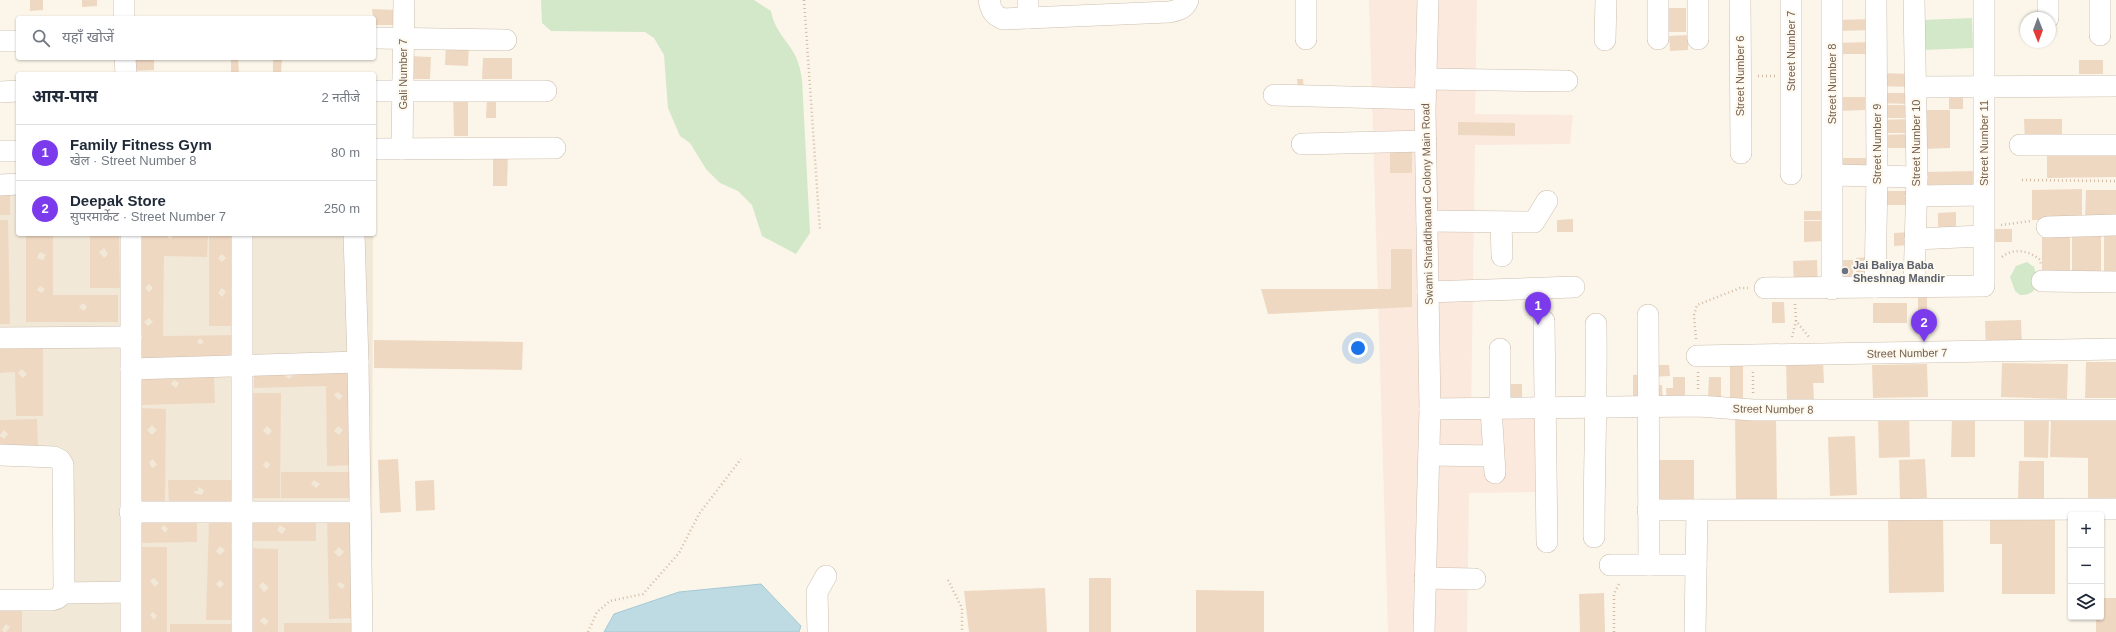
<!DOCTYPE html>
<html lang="hi">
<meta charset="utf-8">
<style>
body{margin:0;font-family:Helvetica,"Noto Sans Devanagari",sans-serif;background:#f6f6f7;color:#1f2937}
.controls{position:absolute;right:12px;bottom:12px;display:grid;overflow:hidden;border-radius:4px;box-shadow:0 1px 3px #0004}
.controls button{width:36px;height:36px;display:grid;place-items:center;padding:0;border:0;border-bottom:1px solid #e0e1e3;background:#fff;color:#1f2937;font:20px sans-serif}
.compass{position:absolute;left:2020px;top:12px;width:36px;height:36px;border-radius:50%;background:#fff;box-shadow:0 1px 3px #0004;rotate:179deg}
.you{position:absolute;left:1358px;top:348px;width:14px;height:14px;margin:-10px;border:3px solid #fff;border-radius:50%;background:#1a73e8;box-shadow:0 0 0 6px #1a73e833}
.badge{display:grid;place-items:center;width:26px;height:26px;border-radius:50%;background:#7c3aed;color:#fff;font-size:13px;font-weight:700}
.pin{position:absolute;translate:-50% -33px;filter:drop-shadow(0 1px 2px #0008)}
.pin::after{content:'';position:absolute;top:21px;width:14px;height:12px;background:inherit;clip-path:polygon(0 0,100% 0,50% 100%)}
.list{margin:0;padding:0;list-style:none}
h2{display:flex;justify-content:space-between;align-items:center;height:52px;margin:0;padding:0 16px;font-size:17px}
h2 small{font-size:13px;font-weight:400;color:#747a83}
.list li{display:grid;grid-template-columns:26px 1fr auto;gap:12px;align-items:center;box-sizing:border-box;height:56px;padding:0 16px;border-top:1px solid #e0e1e3}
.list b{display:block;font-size:15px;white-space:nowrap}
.list p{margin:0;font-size:13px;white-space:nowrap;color:#747a83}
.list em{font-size:13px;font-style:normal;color:#747a83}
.icon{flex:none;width:22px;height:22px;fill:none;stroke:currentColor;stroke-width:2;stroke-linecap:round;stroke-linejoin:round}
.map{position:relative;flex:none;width:2116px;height:632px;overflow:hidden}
.search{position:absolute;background:#fff;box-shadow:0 1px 3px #0004;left:16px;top:16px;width:360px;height:44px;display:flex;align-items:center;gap:10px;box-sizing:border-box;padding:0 14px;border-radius:4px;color:#747a83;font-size:15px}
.panel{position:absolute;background:#fff;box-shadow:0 1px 3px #0004;left:16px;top:72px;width:360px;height:164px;border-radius:4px}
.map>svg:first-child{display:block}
.residential{fill:#f2e8d8}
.commercial{fill:#fbe9dd}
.green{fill:#d2e8c8}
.water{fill:#bedbe4;stroke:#a5c9d5}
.building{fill:#efd8c2;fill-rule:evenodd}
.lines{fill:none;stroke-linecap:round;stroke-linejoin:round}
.minor-casing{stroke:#cdbeaf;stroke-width:22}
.path{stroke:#d4bba5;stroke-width:2.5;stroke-dasharray:1 3;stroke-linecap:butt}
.minor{stroke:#fff;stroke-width:21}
.worship-dot{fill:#6b7280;stroke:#fef9ef;stroke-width:1.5}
.labels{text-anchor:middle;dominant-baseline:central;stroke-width:4;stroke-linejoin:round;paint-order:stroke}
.street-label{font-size:11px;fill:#745f4e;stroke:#fef9ef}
.worship-label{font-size:11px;font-weight:bold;fill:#5b616d;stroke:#fef9ef;text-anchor:start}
</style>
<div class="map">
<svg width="2116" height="632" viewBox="0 0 2116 632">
<rect width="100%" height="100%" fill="#fbf6e9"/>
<path class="residential" d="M0,184H18V234H373L372,632H0V606L64,607L70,454L0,452Z"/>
<path class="commercial" d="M1369,0H1477L1475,114L1573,115L1570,144L1475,145L1471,418H1543V492L1469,493L1467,632H1388Z"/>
<g class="green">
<path d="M541,0H754L771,11C774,28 783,36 792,50C798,59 800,68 802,79L810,233L796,254L762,236L752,205L738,191L720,183L706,169L690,143L680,136L668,108L664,55L654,38L645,32L551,31L542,23Z"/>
<path d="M1972,18L1973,48L1923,50L1922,20Z"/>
<path d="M2027,262L2034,267C2039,283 2038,295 2020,295L2015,291L2010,277L2016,266Z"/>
</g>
<path class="water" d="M761,584L801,626L799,632H604L614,614L679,592Z"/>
<g class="building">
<path d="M30,0H43V10L30,11Z"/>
<path d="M82,0H97V6L82,7Z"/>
<rect x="1665" y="8" width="21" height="24"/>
<path d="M372,9L396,10V25H374Z"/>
<path d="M1872,19V30L1839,31V20Z"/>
<path d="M1688,35V50L1670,51L1669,36Z"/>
<path d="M1872,42V54H1837L1836,43Z"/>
<path d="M446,43H469L468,66L445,65Z"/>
<path d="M408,56L431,57L430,79H407Z"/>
<path d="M130,58H154V70L130,71Z"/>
<path d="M273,58H282L281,74H273Z"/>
<path d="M483,58H512V79H482Z"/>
<path d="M231,59H238L239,74H231Z"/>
<rect x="2079" y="60" width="24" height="14"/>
<path d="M1879,73L1911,74V87L1878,86Z"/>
<path d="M1297,79H1303L1304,90H1298Z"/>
<rect x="1949" y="90" width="14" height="19"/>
<path d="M1878,93H1910V104L1878,103Z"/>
<path d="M453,94H468V136H454Z"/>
<path d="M487,96H496V118H486Z"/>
<path d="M1836,97H1865V110L1836,111Z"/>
<rect x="1879" y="105" width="32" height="13"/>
<path d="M1921,110H1950V148L1922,149Z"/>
<path d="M1911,119V133H1879V120Z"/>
<path d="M2024,119H2062V143H2025Z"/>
<path d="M1458,122L1515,123V136L1458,135Z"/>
<path d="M1911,134V148H1879V135Z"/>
<rect x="1390" y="146" width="22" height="27"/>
<path d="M2116,147V177L2047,178V148Z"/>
<path d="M493,155H508L507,186H493Z"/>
<rect x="1839" y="158" width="35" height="14"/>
<path d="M1974,171V184L1925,185V172Z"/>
<path d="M2082,189V220H2032V190Z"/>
<path d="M2086,190H2116V218H2085Z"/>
<rect x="0" y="191" width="10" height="24"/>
<rect x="1878" y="191" width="32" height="14"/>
<rect x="1804" y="211" width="20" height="9"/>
<path d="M1956,212V235H1938V213Z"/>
<path d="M1573,219V232H1557V220Z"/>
<path d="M0,220H8L10,324H0Z"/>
<path d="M1804,221H1824V241L1804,242Z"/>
<path d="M1992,229H2012V242H1993Z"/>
<path d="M2072,229L2101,230V279H2072Z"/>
<path d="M2104,231H2116V278L2104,277Z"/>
<path d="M1911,232V245L1894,246V233Z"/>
<rect x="2042" y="232" width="28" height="46"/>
<path d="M26,234H53V295H118V322H26ZM40,252L46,255L43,260L37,258ZM40,286L45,289L42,293L37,290ZM83,303L87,307L84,311L79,307Z"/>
<path d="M90,234H119L120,288H90ZM104,248L108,254L104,258L99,252Z"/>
<path d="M136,234H170L167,236L170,239L174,235L173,234H208L207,257L164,256L163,336L236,335V363H134ZM149,284L153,288L149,292L145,288ZM149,318L153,322L148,326L144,322ZM200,338L204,342L200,345L197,342Z"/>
<path d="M209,234H236L235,326H209ZM222,254L226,258L222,262L218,258ZM222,288L226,292L222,297L218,293Z"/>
<path d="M1391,249H1412V307L1268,314L1261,289H1391Z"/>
<path d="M1873,257V279L1856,280V258Z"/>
<path d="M1817,260L1818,286H1794L1793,261Z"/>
<path d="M1836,260H1853V282H1837Z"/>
<rect x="1918" y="292" width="9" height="22"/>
<path d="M1772,302H1784L1785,323H1772Z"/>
<rect x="1873" y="303" width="34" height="20"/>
<path d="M2021,320L2022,350L1986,351L1985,321Z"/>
<path d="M374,340L523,342L522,370L374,368Z"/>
<path d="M43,342V416H16L15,372L0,373V343ZM22,369L27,374L23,378L18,373Z"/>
<path d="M352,360L355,465L327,466L326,386L254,388V361ZM288,370L293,375L289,379L284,375ZM338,392L343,396L339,400L334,395ZM338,426L343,430L339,435L334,431Z"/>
<path d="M1823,361L1824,383H1813L1814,399H1787L1786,362Z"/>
<path d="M2086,362H2116V398H2085Z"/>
<rect x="1730" y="363" width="13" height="36"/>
<path d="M2002,363L2068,364L2067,399L2001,397Z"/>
<path d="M1927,364L1928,397L1873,398L1872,365Z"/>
<path d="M1649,365H1669L1670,376L1649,377Z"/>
<path d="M1646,374L1647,403L1633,404V375Z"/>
<path d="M214,376L215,403L142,405L141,378ZM174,380L179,383L176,388L171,384Z"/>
<path d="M1673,377H1685V404H1667L1666,388H1673Z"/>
<path d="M1709,377H1721V398H1708Z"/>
<rect x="1505" y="384" width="17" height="19"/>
<path d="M1662,385L1663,404L1651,386Z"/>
<path d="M251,393H281L280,498H250ZM267,426L272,431L268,435L263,431ZM266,461L270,464L267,469L263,465Z"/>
<path d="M139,408L166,409L165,506L138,505ZM152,425L157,430L152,435L147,430ZM153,459L157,465L152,468L149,462Z"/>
<path d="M1776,416L1777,499L1736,500L1735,417Z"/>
<path d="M2024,416L2049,417L2048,458L2024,457Z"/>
<path d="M2051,416H2116V499H2088V458L2050,457Z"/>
<path d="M1909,417L1910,457L1879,458L1878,418Z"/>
<path d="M1952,417H1975V457H1951Z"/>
<path d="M37,419L38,448L0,449V436L4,439L8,434L4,430L0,435V420Z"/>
<path d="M1855,436L1857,495L1830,496L1828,437Z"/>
<path d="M398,459L401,512L380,513L378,460Z"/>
<path d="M1925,459L1927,498L1900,499L1899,460Z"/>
<path d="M1649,460H1694V499L1649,500Z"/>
<path d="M2019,461H2044V499H2018Z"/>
<path d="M281,472H352V498H281ZM314,480L320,484L316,488L311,484Z"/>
<path d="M168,480H238V504H169ZM198,487L204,490L202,495L194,493V491H198Z"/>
<path d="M434,480L435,510L416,511L415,481Z"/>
<path d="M247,515L316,516V541H247ZM280,525L286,529L282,534L277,530Z"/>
<path d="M197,516V542L135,543L134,518ZM164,525L168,529L165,533L161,528Z"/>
<path d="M355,516L357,618L329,619L327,517ZM339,547L344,552L339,557L334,552ZM339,582L345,585L342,589L337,585Z"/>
<path d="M1888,516H1943L1944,592L1889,593Z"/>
<path d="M2055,516V594H2002V544H1990V517Z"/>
<path d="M209,519H236L234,620H206ZM220,546L225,550L220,555L216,551ZM220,580L224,584L220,588L216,584Z"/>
<path d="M136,547H167V632H136ZM154,578L159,583L155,587L150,581ZM153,612L157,616L154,620L150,615Z"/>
<path d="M249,548L278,549V632H248ZM263,582L269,588L264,592L259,586ZM263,617L269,621L265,625L260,621Z"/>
<rect x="1089" y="578" width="22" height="54"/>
<path d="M1045,588L1047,632H969L964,591Z"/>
<path d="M1196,590L1264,591V632H1196Z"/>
<path d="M1604,593L1605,632H1580L1579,594Z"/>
<path d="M2101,598H2116V632H2096V617H2101Z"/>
<path d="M0,608H22V632H6L10,627L6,624L2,630L4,632H0Z"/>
<rect x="284" y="623" width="70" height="9"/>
<rect x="170" y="624" width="68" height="8"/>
</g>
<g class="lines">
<defs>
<g id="minor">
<path d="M124,0V18"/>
<path d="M989,0C991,10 993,15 1003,19L1169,12C1178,10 1185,9 1188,0"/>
<path d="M1306,0V39"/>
<path d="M1658,0V39"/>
<path d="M1698,0V39"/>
<path d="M1740,0L1741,153"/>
<path d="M1791,0V174"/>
<path d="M1832,0V289"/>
<path d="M2048,0V18"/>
<path d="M2100,0V35"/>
<path d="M1028,18V0"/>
<path d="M374,38L506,40"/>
<path d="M1605,40L1606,0"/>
<path d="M0,41H18"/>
<path d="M125,58L126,74"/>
<path d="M1426,79L1567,81"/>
<path d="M1916,87L2116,86"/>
<path d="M374,91H546"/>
<path d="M0,92L18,91"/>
<path d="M1274,95L1425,99"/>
<path d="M1302,144L1426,141"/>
<path d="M2020,145H2116"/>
<path d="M374,149L555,148"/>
<path d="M402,149L404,0"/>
<path d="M0,151H18"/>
<path d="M1833,175L1917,177"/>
<path d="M0,185L18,184"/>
<path d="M1916,196L1983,195"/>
<path d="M1427,221L1534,222L1547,201"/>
<path d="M1501,222L1502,256"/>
<path d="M2047,227L2116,225"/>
<path d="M354,234L358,362L362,632"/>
<path d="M1915,239L1983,236"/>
<path d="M2042,281L2116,282"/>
<path d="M1914,286L1917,177L1914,0"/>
<path d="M1875,287L1877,176L1876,0"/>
<path d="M1765,288L1984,286V0"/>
<path d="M1428,292L1574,287"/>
<path d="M1648,315L1649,565"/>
<path d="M1544,321L1547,542"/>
<path d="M0,338L131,337"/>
<path d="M1697,356L2116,349"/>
<path d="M131,369L358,362"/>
<path d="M1500,407V349"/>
<path d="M1491,408L1495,473"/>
<path d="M1430,409L1699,406L1753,410H2116"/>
<path d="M0,455L54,457L60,460L63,465L64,588C62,596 59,599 51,600H0"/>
<path d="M1429,455L1493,456"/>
<path d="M1648,510L2116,509"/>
<path d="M130,512H360"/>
<path d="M1594,537C1594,466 1597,395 1596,324"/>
<path d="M1610,565H1696"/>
<path d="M1425,578L1475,579"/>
<path d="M63,593L130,592"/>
<path d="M131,632V234"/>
<path d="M242,632V234"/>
<path d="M818,632L817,592L826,576"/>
<path d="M1424,632L1430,409L1425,110L1428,0"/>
<path d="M1695,632L1697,510"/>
</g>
</defs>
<use href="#minor" class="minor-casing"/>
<g class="path">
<path d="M804,0L820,231"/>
<path d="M1758,76H1775"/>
<path d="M2022,180L2116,181"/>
<path d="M2001,225L2031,221"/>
<path d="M2002,257C2014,247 2030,251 2040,260L2041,265"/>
<path d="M1795,304L1796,321L1809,337"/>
<path d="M1792,337L1796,321"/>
<path d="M1696,339L1694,315L1697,305L1740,288H1748"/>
<path d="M1698,372V389"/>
<path d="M1753,372V393"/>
<path d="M948,580L962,608V632"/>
<path d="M588,632L597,612L610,601L643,594L679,553L699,514L741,459"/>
<path d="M1614,632V594L1620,582"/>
</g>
<use href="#minor" class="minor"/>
</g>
<circle class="worship-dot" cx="1845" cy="271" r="4"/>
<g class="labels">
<g class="street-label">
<text transform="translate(1791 51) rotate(-90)">Street Number 7</text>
<text transform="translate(403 74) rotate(-90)">Gali Number 7</text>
<text transform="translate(1740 76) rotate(-90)">Street Number 6</text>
<text transform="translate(1832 84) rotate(-90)">Street Number 8</text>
<text transform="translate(1916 143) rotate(-90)">Street Number 10</text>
<text transform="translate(1984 143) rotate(-90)">Street Number 11</text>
<text transform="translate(1877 144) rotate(-90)">Street Number 9</text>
<text transform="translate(1427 204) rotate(-91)">Swami Shraddhanand Colony Main Road</text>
<text transform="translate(1907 353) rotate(-1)">Street Number 7</text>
<text transform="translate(1773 409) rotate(1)">Street Number 8</text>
</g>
<g class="worship-label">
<text x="1853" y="265">Jai Baliya Baba<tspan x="1853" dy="13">Sheshnag Mandir</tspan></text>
</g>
</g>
</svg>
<div class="controls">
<button>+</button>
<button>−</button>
<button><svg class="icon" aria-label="layers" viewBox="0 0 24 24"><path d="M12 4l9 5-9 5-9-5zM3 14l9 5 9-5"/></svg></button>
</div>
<svg class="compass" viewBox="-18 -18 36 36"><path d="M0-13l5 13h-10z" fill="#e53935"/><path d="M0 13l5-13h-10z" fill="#747a83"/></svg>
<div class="you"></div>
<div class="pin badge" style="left:1538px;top:325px">1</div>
<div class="pin badge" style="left:1924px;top:342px">2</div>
<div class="search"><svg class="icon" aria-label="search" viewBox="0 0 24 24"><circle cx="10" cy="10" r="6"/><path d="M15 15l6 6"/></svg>यहाँ खोजें</div>
<section class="panel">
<h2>आस-पास<small>2 नतीजे</small></h2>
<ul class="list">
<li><span class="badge">1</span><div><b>Family Fitness Gym</b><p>खेल · Street Number 8</p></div><em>80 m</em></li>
<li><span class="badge">2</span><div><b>Deepak Store</b><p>सुपरमार्केट · Street Number 7</p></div><em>250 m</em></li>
</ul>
</section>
</div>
